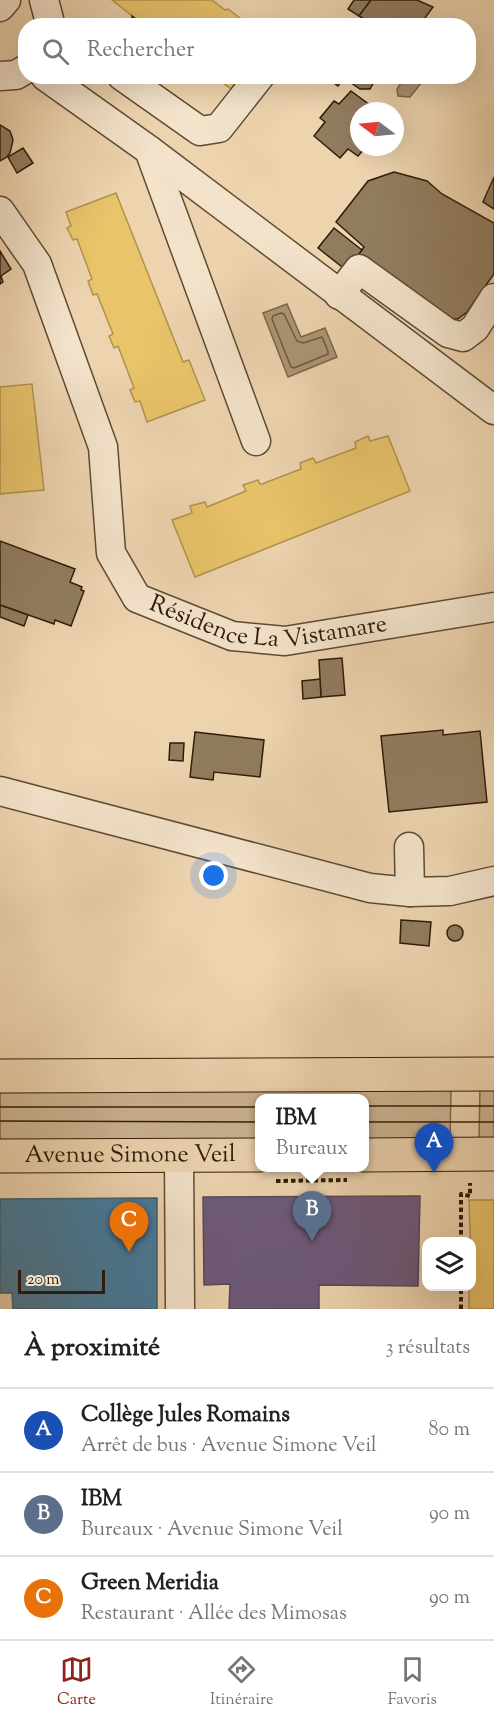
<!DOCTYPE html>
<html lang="fr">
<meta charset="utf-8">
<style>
body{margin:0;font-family:"Sorts Mill Goudy",serif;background:#f6f6f6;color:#222}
.controls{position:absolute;right:18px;bottom:18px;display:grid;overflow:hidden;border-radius:12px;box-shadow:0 6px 24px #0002}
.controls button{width:54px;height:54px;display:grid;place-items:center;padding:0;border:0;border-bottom:2px solid #e0e0e0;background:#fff;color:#222;font:30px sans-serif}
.compass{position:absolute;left:350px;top:102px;width:54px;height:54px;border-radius:50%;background:#fff;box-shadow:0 6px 24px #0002;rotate:286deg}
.scale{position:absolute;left:18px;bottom:15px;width:87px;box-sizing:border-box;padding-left:6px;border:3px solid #2e1d08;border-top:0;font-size:16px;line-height:21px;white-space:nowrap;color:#2e1d08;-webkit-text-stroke:4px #f3e3cb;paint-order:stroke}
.you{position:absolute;left:214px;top:876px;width:21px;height:21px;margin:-15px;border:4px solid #fff;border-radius:50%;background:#1a73e8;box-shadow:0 0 0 9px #1a73e833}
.badge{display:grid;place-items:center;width:39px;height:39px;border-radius:50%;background:#8f2418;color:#fff;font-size:20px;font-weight:700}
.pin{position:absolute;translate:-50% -50px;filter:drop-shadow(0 2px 3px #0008)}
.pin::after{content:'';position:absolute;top:32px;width:21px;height:18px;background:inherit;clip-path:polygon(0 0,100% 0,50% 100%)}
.popup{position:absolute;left:255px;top:1094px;width:114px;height:78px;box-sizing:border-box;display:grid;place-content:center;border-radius:12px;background:#fff;filter:drop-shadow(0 2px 4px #0005);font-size:20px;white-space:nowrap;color:#767676}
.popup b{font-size:22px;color:#222}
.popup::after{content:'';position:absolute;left:50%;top:100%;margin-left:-12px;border:12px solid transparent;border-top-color:#fff}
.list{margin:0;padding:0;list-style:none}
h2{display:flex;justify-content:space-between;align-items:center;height:78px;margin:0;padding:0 24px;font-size:26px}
h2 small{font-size:20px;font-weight:400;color:#767676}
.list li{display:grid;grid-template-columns:39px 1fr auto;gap:18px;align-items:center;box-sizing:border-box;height:84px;padding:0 24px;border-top:2px solid #e0e0e0}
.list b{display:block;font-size:22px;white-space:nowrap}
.list p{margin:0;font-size:20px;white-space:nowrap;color:#767676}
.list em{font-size:20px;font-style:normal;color:#767676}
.icon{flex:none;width:33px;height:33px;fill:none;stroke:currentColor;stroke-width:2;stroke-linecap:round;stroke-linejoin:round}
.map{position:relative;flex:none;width:494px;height:1309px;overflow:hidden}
.search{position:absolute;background:#fff;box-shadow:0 6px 24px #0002;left:18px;right:18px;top:18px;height:66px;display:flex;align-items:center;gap:15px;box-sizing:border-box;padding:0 21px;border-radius:24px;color:#767676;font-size:22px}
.sheet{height:330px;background:#fff}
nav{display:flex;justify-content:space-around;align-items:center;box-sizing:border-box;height:84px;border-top:2px solid #e0e0e0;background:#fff;font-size:16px;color:#767676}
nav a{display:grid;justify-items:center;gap:3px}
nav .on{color:#8f2418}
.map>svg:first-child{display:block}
.green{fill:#cdb593;stroke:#7e694e;stroke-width:1.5}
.water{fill:#ac9676;stroke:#7a664a;stroke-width:1.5}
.homes{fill:#e9c46a;stroke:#b1924d;stroke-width:1.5}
.offices{fill:#6d597a;stroke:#5a4758;stroke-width:1.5}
.public{fill:#457b9d;stroke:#3e5f70;stroke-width:1.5}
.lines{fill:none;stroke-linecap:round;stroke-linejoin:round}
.shore{stroke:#6d5a3f;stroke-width:1.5}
.building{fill:#917c5f;stroke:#2e1d08;stroke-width:1.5}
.minor-casing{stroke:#5e4b32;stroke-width:31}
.major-casing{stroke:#2e1d08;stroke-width:35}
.path{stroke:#2e1d08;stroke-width:4;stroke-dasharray:4.5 3;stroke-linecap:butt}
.minor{stroke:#f3e3cb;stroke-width:28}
.major{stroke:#edd4af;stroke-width:33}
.tram{stroke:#2e1d08;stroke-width:1.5}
.labels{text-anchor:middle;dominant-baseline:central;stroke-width:6;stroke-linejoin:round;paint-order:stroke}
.street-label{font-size:24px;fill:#2e1d08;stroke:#f3e3cb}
</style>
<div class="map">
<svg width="494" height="1309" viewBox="0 0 494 1309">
<rect width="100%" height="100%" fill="#edd4af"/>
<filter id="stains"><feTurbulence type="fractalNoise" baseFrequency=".00333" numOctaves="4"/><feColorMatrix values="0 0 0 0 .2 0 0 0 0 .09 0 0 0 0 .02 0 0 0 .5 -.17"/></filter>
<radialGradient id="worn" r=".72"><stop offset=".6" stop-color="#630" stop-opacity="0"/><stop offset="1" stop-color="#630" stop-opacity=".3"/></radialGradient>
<g class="green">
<path d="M480,1088H494V1138H479Z"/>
<path d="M0,1089H451L450,1140H365L364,1098H260L259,1140H0Z"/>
</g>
<g class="water">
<path d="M405,77V76L426,77L410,97L398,96L397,89Z"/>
<path d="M287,304L301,337L325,328L337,357L288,377L263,313Z"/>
</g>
<g class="homes">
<path d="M112,0H212L225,10L228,9L249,25L145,26Z"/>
<path d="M214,76H240L231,89Z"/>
<path d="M116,193L183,362L189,360L205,400L147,422L140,401L135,402L130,390L134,388L118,346L114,348L109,336L113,334L97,294L93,295L88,281L92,279L77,239L73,240L67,228L71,226L66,212Z"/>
<path d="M32,384L44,490L0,494V387Z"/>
<path d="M368,436L370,441L388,436L410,491L195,577L172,520L192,513L190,506L205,502L207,507L246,491L243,485L258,480L260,484H262L301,469L300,463L313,458L316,463L356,448L355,442Z"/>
<path d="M469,1200H494V1309H469V1286H472Z"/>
</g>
<path class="offices" d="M420,1196L418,1286L319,1285V1309H229L230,1284L204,1285L203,1197Z"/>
<path class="public" d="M157,1198V1309H13L12,1293H0V1199Z"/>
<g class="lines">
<path class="shore" d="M281,313L284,314L297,341L303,343L322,337L328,351V354L294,368L291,367L272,319L273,316Z"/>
</g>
<g class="building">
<path d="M354,0H371L359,16L348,9Z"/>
<path d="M371,0H417L433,7L419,26H358L364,19L359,16Z"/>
<path d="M132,16L145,26H132Z"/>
<path d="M324,76H367L374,82L370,89H360L344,78L338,86Z"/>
<path d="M367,76H379L374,82Z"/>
<path d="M351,91L378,111H359V147H366L358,156L348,149L340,158L314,136L325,122L320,118L334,101L339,104Z"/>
<path d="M0,125L10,131L13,140L10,153L7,157L0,161Z"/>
<path d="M23,148L33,163L17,173L8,157Z"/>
<path d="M394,172L427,181L442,194L494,223V274L467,312L458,319H450L356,257L364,247L336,222L368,181Z"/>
<path d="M494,177V209L483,202Z"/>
<path d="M334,228L362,250L346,270L318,248Z"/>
<path d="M0,251L11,269L1,276L3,282L0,284Z"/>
<path d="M0,541L75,569L70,582L82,587L81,590L84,591L71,626L55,620L54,624L0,605Z"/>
<path d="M0,605L28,615L24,626L0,617Z"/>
<path d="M342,658L345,695L321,697L319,660Z"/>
<path d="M320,679L321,697L303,699L302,681Z"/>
<path d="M443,730V735L480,731L487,802L389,812L381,736Z"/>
<path d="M195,732L264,740L260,777L214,772L213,780L190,777Z"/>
<path d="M170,743H184L183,761L169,760Z"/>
<path d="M401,920L431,922L429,946L400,943Z"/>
<circle cx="455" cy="933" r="8"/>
</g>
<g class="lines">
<defs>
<g id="minor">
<path d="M44,0L49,19L48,26"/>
<path d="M0,7L6,0"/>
<path d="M0,76L16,75L26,69"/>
<path d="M45,76L149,150L256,441"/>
<path d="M122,76L200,131L219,128L260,76"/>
<path d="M149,150L494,410"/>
<path id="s1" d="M0,211L37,264L103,447L111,553L137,598L232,636L285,641L494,607"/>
<path d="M339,295L359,269L448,333L463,337L475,328L494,298"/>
<path d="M0,791L370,888L410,892L450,891L494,881"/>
<path d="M409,847L410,892"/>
<path d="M179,1155L180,1309"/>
</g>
<g id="major">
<path d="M0,1076L494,1074"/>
<path d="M364,1155L494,1154"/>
<path id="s2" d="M0,1156L260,1155"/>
</g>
</defs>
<use href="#minor" class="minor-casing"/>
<use href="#major" class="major-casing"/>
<g class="path">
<path d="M276,1181L347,1180"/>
<path d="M461,1242V1194L470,1196V1183"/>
<path d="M461,1309V1286"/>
</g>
<use href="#minor" class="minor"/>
<use href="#major" class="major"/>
<g class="tram">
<path d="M364,1106H494"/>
<path d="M0,1107H260"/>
<path d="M0,1121L260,1122"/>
<path d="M364,1122H494"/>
</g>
</g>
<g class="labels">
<g class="street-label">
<text stroke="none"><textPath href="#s1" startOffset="554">Résidence La Vistamare</textPath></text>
<text stroke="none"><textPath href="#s2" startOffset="130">Avenue Simone Veil</textPath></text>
</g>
</g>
<rect width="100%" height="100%" filter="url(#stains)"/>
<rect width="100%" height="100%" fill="url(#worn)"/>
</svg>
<div class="controls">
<button><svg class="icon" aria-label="layers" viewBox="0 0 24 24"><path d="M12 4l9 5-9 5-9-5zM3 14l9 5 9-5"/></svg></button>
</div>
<svg class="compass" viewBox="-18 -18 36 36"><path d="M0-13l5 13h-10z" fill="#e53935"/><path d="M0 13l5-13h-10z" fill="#767676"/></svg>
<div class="scale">20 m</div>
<div class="you"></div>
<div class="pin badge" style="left:434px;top:1173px;background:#1a4fb4">A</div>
<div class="pin badge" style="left:312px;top:1241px;background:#5c6f8a">B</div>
<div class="popup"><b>IBM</b>Bureaux</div>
<div class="pin badge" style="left:129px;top:1252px;background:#e8710a">C</div>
<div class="search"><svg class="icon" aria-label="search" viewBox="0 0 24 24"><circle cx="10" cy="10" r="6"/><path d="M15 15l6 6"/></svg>Rechercher</div>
</div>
<section class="sheet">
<h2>À proximité<small>3 résultats</small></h2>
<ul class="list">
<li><span class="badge" style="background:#1a4fb4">A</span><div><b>Collège Jules Romains</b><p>Arrêt de bus · Avenue Simone Veil</p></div><em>80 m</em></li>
<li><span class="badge" style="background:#5c6f8a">B</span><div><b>IBM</b><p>Bureaux · Avenue Simone Veil</p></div><em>90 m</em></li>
<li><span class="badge" style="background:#e8710a">C</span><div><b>Green Meridia</b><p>Restaurant · Allée des Mimosas</p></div><em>90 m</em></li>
</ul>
</section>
<nav>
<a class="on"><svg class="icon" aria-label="map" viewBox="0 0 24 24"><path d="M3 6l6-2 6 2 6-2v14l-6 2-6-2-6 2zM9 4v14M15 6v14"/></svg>Carte</a>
<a><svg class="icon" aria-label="directions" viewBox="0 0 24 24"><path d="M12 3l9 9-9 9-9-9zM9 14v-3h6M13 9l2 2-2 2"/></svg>Itinéraire</a>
<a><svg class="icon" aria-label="saved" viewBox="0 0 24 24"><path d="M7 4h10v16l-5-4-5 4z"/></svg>Favoris</a>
</nav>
